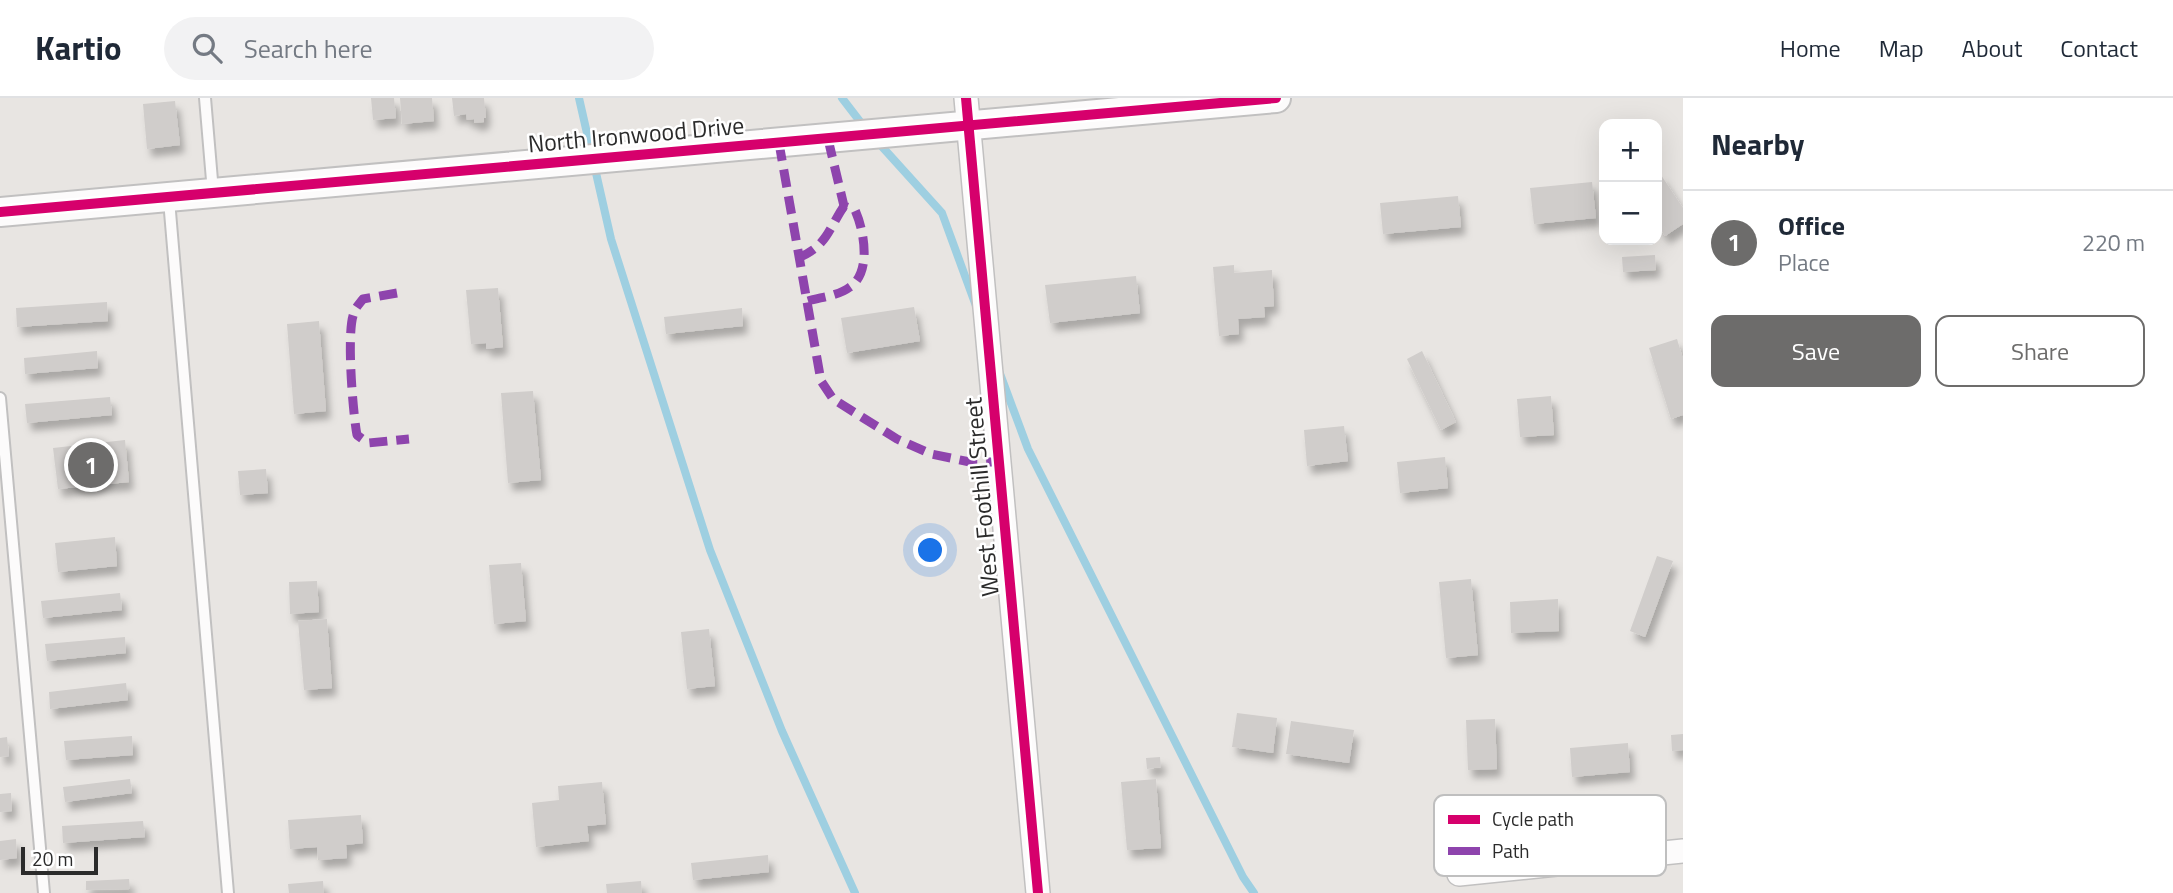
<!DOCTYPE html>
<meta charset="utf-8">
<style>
body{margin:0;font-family:"Titillium Web",sans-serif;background:#f2f2f3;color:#1f2937}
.controls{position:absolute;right:21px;top:21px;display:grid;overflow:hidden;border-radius:14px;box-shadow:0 7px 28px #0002}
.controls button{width:63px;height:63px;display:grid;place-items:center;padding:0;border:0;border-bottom:2px solid #e0e1e3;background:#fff;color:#1f2937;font:35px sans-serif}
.scale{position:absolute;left:21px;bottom:18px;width:77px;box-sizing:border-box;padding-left:7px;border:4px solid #2b2b2b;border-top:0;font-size:19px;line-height:24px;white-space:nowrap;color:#2b2b2b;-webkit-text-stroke:5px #fff;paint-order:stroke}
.you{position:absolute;left:931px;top:453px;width:24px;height:24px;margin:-18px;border:5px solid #fff;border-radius:50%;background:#1a73e8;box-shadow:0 0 0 10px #1a73e833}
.badge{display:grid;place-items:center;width:46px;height:46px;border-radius:50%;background:#6d6c6b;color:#fff;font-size:23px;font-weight:700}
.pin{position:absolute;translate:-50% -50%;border:4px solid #fff;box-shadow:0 2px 7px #0006}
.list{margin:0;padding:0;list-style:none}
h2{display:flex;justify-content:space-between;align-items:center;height:91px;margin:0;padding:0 28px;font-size:30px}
h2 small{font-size:23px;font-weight:400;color:#747a83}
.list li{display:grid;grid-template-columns:46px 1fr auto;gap:21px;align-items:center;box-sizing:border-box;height:105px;padding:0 28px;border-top:2px solid #e0e1e3}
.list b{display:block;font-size:26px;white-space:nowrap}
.list p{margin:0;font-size:23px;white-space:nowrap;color:#747a83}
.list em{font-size:23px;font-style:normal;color:#747a83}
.actions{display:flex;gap:14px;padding:21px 28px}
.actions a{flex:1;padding:16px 0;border:2px solid #6d6c6b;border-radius:14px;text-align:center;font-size:24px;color:#6d6c6b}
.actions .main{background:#6d6c6b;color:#fff}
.icon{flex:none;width:38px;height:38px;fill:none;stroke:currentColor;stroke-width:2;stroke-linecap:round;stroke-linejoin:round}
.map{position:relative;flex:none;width:1683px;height:795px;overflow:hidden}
header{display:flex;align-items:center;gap:42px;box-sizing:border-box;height:98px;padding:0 35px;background:#fff;border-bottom:2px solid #e0e1e3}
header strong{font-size:33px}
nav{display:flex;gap:38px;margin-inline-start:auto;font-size:24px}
.search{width:490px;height:63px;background:#f2f2f3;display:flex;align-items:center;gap:18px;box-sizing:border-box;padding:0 24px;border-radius:38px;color:#747a83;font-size:26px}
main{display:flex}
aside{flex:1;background:#fff}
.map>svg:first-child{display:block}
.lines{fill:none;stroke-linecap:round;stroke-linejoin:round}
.stream{stroke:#9ecfe1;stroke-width:8}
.building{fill:#d0cdcb;filter:url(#shadow)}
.service-casing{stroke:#c1c0c0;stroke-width:14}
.minor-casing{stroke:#c1c0c0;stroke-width:26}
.tertiary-casing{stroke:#c1c0c0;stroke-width:32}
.service{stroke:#fcfbfb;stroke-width:10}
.minor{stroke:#fcfbfb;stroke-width:23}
.tertiary{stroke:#fcfbfb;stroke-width:28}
.quiet{stroke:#8e44ad;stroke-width:9;stroke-dasharray:18 9;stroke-linecap:butt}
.cycleway-casing{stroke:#fff;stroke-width:15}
.cycleway{stroke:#d6006c;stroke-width:10}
.labels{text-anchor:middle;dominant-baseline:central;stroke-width:5;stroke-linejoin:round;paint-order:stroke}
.street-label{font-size:24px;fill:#2b2b2b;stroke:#fff}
.key{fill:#fff;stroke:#bfbfbf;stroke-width:2}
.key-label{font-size:19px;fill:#2b2b2b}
</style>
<header>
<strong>Kartio</strong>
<div class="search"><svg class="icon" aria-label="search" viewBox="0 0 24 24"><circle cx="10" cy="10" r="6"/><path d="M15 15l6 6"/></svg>Search here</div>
<nav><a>Home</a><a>Map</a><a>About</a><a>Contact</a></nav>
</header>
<main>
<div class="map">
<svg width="1683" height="795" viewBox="0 0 1683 795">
<defs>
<filter id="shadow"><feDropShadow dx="4.5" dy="8" stdDeviation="3.5" flood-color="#0004"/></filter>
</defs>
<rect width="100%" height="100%" fill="#e8e5e2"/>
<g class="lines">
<g class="stream">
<path d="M579,0L611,141L710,452L782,633L855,795"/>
<path d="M842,0L865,30"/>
<path d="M876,42L942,115L976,208"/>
<path d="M999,273L1028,351L1243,779L1254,795"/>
</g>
</g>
<g class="building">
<path d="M371,0H394L396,20L373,22Z"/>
<path d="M400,0H432L434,23L402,26Z"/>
<path d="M452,0H484L486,20H484V24L474,25V21L467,22L466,16L454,18Z"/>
<path d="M175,3L180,47L147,51L143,6Z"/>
<path d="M1661,77L1683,110V126L1665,138L1657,125V79Z"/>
<path d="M1592,84L1596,120L1534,126L1530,90Z"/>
<path d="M1458,98L1461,129L1383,136L1380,105Z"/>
<path d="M1655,157L1656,172L1623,174L1622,159Z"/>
<path d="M1234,167V175L1272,172L1274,208L1264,209L1265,219L1238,221L1239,236L1219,238L1213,169Z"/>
<path d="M1136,178L1140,215L1050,225L1045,187Z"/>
<path d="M498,190L503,249L486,251V245L471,246L466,192Z"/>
<path d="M107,204L108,223L17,229L16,210Z"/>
<path d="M914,209L920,243L847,255L841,220Z"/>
<path d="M742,210L743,228L666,236L664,219Z"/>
<path d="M319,223L326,313L294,316L287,226Z"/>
<path d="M1677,241L1683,261V317L1671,321L1649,250Z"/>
<path d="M97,253L98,270L25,276L24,260Z"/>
<path d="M1422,253L1456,324L1441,332L1407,261Z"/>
<path d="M533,293L541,382L508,385L501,295Z"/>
<path d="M1551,298L1554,337L1520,339L1517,301Z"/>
<path d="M110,299L112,317L27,325L25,306Z"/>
<path d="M1344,328L1348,363L1307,368L1304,332Z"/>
<path d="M125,342L129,384L58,391L53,350Z"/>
<path d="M1445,359L1448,390L1400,395L1397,364Z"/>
<path d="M266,371L268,395L240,397L238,373Z"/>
<path d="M115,439L117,468L58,474L55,445Z"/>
<path d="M1657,458L1673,463L1645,539L1630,533Z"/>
<path d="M521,465L526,523L494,526L489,467Z"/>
<path d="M1471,481L1478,557L1446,560L1439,484Z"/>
<path d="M317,483L319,514L290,516L289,484Z"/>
<path d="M120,495L122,512L43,520L41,503Z"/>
<path d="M1558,501L1559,533L1511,535L1510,504Z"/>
<path d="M327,521L332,590L304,592L298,523Z"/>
<path d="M709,531L715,588L687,591L681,534Z"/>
<path d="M125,539L126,555L47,563L45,546Z"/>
<path d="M126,585L128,602L50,611L49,594Z"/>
<path d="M1237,615L1277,620L1273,655L1232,649Z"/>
<path d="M1495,621L1497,671L1468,672L1466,622Z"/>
<path d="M1291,623L1354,632L1349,665L1286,656Z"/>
<path d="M1683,636V652L1672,653L1671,637Z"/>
<path d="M132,638L133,657L66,662L64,643Z"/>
<path d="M7,639L9,658L0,659V640Z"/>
<path d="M1628,645L1630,674L1572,679L1570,650Z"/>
<path d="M1160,659L1161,669L1147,671L1146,660Z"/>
<path d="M130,681L132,695L65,704L63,689Z"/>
<path d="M1156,681L1161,750L1127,752L1121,684Z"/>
<path d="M602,684L606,726L587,728L589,743L536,749L532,705L559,702L558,688Z"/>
<path d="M11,695L12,713L0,714V696Z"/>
<path d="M361,717L363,745L346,747L347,760L318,762L317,749L290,751L288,722Z"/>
<path d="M143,723L145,739L63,745L62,728Z"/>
<path d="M16,741L17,760L0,762V743Z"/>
<path d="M768,757L769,774L693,782L691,765Z"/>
<path d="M129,781L130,791L86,792V783Z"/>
<path d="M323,783L324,795H289L288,786Z"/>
<path d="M641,783L642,795H607L606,786Z"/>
</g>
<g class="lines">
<defs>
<g id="service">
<path d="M205,0L213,94"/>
<path d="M169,102L228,795"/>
<path d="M0,300L44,795"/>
</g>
<g id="minor">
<path d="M966,0L1038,795"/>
<path d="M1459,776L1683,753"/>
</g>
<path id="tertiary" d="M0,114L1276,0"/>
</defs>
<use href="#service" class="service-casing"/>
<use href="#minor" class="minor-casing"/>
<use href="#tertiary" class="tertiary-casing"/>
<use href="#service" class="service"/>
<use href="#minor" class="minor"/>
<use href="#tertiary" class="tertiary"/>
<g class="quiet">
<path d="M779,45L821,283L833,301L897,341L931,356L970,364H999"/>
<path d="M798,160C827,148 828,132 844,108"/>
<path d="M397,195L363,201C360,205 355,210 354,215C346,233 353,316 357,337L368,345L409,341"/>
<path d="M808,203C821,199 838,198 850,189C872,174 864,132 855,112L844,108L828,41"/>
</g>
<defs>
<g id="cycleway">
<path d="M966,0L1038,795"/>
<path d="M0,114L1276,0"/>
</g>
</defs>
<use href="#cycleway" class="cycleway-casing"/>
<use href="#cycleway" class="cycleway"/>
</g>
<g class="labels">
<g class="street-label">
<text transform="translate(636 36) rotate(-5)">North Ironwood Drive</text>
<text transform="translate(981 399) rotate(-95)">West Foothill Street</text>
</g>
</g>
<rect x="1434" y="697" width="232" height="81" rx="10" class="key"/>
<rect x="1448" y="717" width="32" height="9" fill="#d6006c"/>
<rect x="1448" y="749" width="32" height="8" fill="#8e44ad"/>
<g class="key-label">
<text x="1492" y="728">Cycle path</text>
<text x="1492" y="760">Path</text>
</g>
</svg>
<div class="controls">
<button>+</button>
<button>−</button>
</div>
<div class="scale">20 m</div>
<div class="you"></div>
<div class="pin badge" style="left:91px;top:367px">1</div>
</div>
<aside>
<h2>Nearby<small></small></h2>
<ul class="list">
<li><span class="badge">1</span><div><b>Office</b><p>Place</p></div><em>220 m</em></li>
</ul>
<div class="actions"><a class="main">Save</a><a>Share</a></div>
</aside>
</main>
